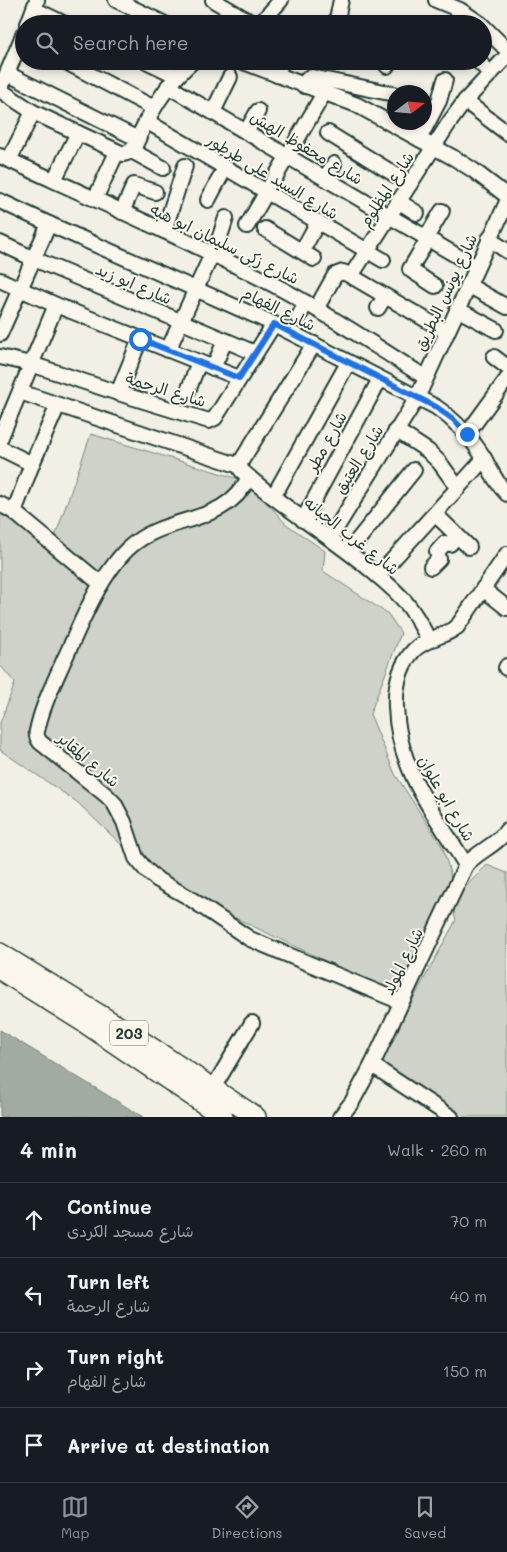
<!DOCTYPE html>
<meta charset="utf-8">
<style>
body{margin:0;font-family:Mali,"Playpen Sans Arabic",sans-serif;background:#242831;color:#f1f3f6}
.compass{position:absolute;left:387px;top:85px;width:45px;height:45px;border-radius:50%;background:#171b24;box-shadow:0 2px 8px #0003;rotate:74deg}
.stop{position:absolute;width:15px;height:15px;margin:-11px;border:4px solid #1a73e8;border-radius:50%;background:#fff}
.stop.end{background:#1a73e8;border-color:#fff;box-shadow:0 1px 5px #0008}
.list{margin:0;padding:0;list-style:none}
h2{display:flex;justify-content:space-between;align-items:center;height:65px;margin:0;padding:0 20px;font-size:21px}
h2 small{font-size:16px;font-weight:400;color:#9ea1a6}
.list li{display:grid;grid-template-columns:32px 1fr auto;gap:15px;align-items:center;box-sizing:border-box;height:75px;padding:0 20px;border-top:1px solid #363941}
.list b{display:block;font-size:19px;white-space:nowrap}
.list p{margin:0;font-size:16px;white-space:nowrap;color:#9ea1a6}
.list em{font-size:16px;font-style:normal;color:#9ea1a6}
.icon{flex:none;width:28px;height:28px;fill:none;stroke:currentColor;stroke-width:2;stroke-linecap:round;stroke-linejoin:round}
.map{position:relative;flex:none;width:507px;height:1117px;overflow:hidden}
.search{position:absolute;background:#171b24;box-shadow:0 2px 8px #0003;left:15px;right:15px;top:15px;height:55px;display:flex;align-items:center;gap:12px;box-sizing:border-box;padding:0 18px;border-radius:28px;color:#9ea1a6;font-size:19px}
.sheet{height:365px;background:#171b24}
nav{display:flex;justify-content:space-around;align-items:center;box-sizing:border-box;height:70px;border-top:1px solid #363941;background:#171b24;font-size:14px;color:#9ea1a6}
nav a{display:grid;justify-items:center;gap:2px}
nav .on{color:#8c9099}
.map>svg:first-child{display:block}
.green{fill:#cfd2c8;stroke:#77887e}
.water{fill:#a2aba1;stroke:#6e7f75}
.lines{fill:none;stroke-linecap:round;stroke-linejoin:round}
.minor-casing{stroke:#1f3d34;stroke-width:18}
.major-casing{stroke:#1f3d34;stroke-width:22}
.minor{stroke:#fbf7ec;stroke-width:14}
.major{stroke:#fbf7ec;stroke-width:19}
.route{stroke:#1a73e8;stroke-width:6}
.labels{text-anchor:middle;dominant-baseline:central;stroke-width:4;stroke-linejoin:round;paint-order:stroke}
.shield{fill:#fbf7ec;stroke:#61756b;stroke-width:1}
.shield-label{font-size:15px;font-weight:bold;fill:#1f3d34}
.street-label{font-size:16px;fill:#1f3d34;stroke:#fbf7ec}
</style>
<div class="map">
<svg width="507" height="1117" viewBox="0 0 507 1117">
<rect width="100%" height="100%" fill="#f2f0e5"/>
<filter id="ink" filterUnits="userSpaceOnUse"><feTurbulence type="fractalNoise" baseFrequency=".02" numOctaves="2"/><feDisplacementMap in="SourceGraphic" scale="10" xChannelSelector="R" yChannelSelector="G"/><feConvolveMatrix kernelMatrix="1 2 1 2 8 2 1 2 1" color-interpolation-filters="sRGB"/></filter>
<g filter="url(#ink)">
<g class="green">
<path d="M91,434L249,482L286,524L325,551L323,571L388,614L401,633L370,714L395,774L443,848L453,884L397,995L225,913L132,855L77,802L0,750V723L15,683L0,665V507L50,551Z"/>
<path d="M487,865L507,873V1117H458L378,1064L456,920C447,900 474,879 487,865Z"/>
</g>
<path class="water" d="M0,1030L143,1117H0Z"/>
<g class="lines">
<defs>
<g id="minor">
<path d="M116,0L165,24"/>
<path d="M213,0L254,24"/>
<path d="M436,0L460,10L481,24"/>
<path d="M34,9L65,24"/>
<path d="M28,24L37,0"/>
<path d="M260,24L281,0"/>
<path d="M336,24L341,0"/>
<path d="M483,26L507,50"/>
<path d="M24,33L0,90L33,112L123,154C134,153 136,143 140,134C153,107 169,81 193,61"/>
<path d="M64,61L154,108"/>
<path d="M146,61L177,76"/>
<path d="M241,61L357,105L454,158L473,170L507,196"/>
<path d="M478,61L490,73"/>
<path d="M387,66L389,61"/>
<path d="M8,74L138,139"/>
<path d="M277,75L282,61"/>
<path d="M168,86L476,267"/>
<path d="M305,86L308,78L312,77L394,94"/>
<path d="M465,101L507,133"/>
<path d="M213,112L230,77"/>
<path d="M146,121L383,260"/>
<path d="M246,132L258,111"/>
<path d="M328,133L410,184"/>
<path d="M419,139L439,101L445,80"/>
<path d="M132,151L163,168"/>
<path d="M0,156C92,198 184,238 274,285C326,312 375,346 425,377"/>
<path d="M9,160L33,112"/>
<path d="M325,178L334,164"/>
<path d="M54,180L78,133"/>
<path d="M95,199L117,152"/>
<path d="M208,200L225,168"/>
<path d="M0,201L49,224L274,324L436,407C456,421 471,437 484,458C491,471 496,483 507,494"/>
<path d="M398,201L417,213"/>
<path d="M122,212L134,185L155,192"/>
<path d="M247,226L324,93"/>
<path d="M265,229L314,259"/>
<path d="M164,231L185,166"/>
<path d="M426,238L442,211"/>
<path d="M428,239L410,269L412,271L435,286"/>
<path d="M489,239L507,251"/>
<path d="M0,243L34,259L255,353"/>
<path d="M302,251L318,222"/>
<path d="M214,255L226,218"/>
<path d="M351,276L447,332"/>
<path d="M0,280L56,305L239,378"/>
<path d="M468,285L507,307"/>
<path d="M378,308L385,296"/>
<path d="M316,309L335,275L343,272L351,276L449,123L465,101L507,56"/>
<path d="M457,309L496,330"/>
<path d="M298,318L306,303"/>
<path d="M0,334L49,224"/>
<path d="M314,344L240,463L241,470C281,507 329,535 371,570C384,581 397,591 407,604C416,615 422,627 429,640"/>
<path d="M168,350L212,254"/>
<path d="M0,357L31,364L118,393L209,421L215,418L274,324"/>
<path d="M494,357L507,367"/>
<path d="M213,368L225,341"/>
<path d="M188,391L199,362"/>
<path d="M20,392L240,466"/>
<path d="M118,393L140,339"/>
<path d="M396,430L428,451L440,463L458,488"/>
<path d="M467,434L507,379"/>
<path d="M0,439L56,305"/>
<path d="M0,448L32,464"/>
<path d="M249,477C225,527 169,513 131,546C119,556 109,571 101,584C86,608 76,635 64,660C54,683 42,706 37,731C36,735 37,738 40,742L106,795L114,803L124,822L136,858L146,870L158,880L188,897L250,939L401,1002"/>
<path d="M273,497L348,363"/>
<path d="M0,504L14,512L101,584"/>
<path d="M14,512L32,464L58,405"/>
<path d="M435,514L469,547"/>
<path d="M303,520L380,379"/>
<path d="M330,538L417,398L507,202"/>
<path d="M349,551L414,470"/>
<path d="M431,567L439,559L437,552L445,543L450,544L457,536"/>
<path d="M378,576L484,459"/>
<path d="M483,589L507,608"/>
<path d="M506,668L507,666"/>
<path d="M466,865C434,813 398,770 396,707C395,685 399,666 414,650C426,638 444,637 457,627L507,554"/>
<path d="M372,1065L451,1117"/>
<path d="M213,1088L252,1023"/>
<path d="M340,1117L352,1102L372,1065L466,865C478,851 496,846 507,830"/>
</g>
<g id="major">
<path d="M0,953L128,1032L256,1117"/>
<path d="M0,970L83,1022L223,1117"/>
</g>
</defs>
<use href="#minor" class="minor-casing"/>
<use href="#major" class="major-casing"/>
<use href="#minor" class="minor"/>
<use href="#major" class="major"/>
</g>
</g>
<g class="lines" filter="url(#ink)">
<path class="route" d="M140,339L239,378L274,324L436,407L453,419L467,434"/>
</g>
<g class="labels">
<rect class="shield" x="110" y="1020.5" width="38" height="25" rx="4"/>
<g class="shield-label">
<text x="129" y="1033">203</text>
</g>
<g class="street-label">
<text transform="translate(307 147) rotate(31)">شارع محفوظ الهش</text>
<text transform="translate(273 176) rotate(31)">شارع السيد على طرطور</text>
<text transform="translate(386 189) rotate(-57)">شارع المظلوم</text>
<text transform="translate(225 243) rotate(26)">شارع زكى سليمان ابو هبه</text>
<text transform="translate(134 283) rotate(23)">شارع ابو زيد</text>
<text transform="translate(445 292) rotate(-65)">شارع يونس البطريق</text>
<text transform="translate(279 308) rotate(26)">شارع الفهام</text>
<text transform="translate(166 389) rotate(17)">شارع الرحمة</text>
<text transform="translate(326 441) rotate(-61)">شارع مطر</text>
<text transform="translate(358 459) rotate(-58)">شارع العتيق</text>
<text transform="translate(352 535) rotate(38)">شارع غرب الجبانه</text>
<text transform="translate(89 759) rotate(40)">شارع المقابر</text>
<text transform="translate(447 798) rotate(60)">شارع ابو علوان</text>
<text transform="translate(402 961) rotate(-64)">شارع المولد</text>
</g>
</g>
</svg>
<svg class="compass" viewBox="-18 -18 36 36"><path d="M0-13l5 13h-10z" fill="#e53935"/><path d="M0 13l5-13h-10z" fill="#9ea1a6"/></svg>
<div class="stop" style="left:140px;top:339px"></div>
<div class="stop end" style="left:467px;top:434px"></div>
<div class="search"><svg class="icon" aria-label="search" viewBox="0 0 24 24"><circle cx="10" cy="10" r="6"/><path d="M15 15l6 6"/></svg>Search here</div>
</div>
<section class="sheet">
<h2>4 min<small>Walk · 260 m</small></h2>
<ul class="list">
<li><svg class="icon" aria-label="ahead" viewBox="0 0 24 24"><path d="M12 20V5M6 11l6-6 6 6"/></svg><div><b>Continue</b><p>شارع مسجد الكردى</p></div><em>70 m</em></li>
<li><svg class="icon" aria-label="left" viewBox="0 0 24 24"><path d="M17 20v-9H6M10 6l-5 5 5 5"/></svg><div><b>Turn left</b><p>شارع الرحمة</p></div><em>40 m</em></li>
<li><svg class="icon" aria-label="right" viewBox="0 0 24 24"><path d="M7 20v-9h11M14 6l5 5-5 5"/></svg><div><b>Turn right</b><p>شارع الفهام</p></div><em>150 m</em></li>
<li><svg class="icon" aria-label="arrive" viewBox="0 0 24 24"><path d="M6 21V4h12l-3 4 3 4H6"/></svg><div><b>Arrive at destination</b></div></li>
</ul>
</section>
<nav>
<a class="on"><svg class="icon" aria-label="map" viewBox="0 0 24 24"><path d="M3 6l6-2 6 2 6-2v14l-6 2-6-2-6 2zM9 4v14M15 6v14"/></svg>Map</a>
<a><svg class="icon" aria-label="directions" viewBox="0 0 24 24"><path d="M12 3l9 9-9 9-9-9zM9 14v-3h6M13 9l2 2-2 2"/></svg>Directions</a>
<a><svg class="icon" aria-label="saved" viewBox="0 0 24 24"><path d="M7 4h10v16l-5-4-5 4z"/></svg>Saved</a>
</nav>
